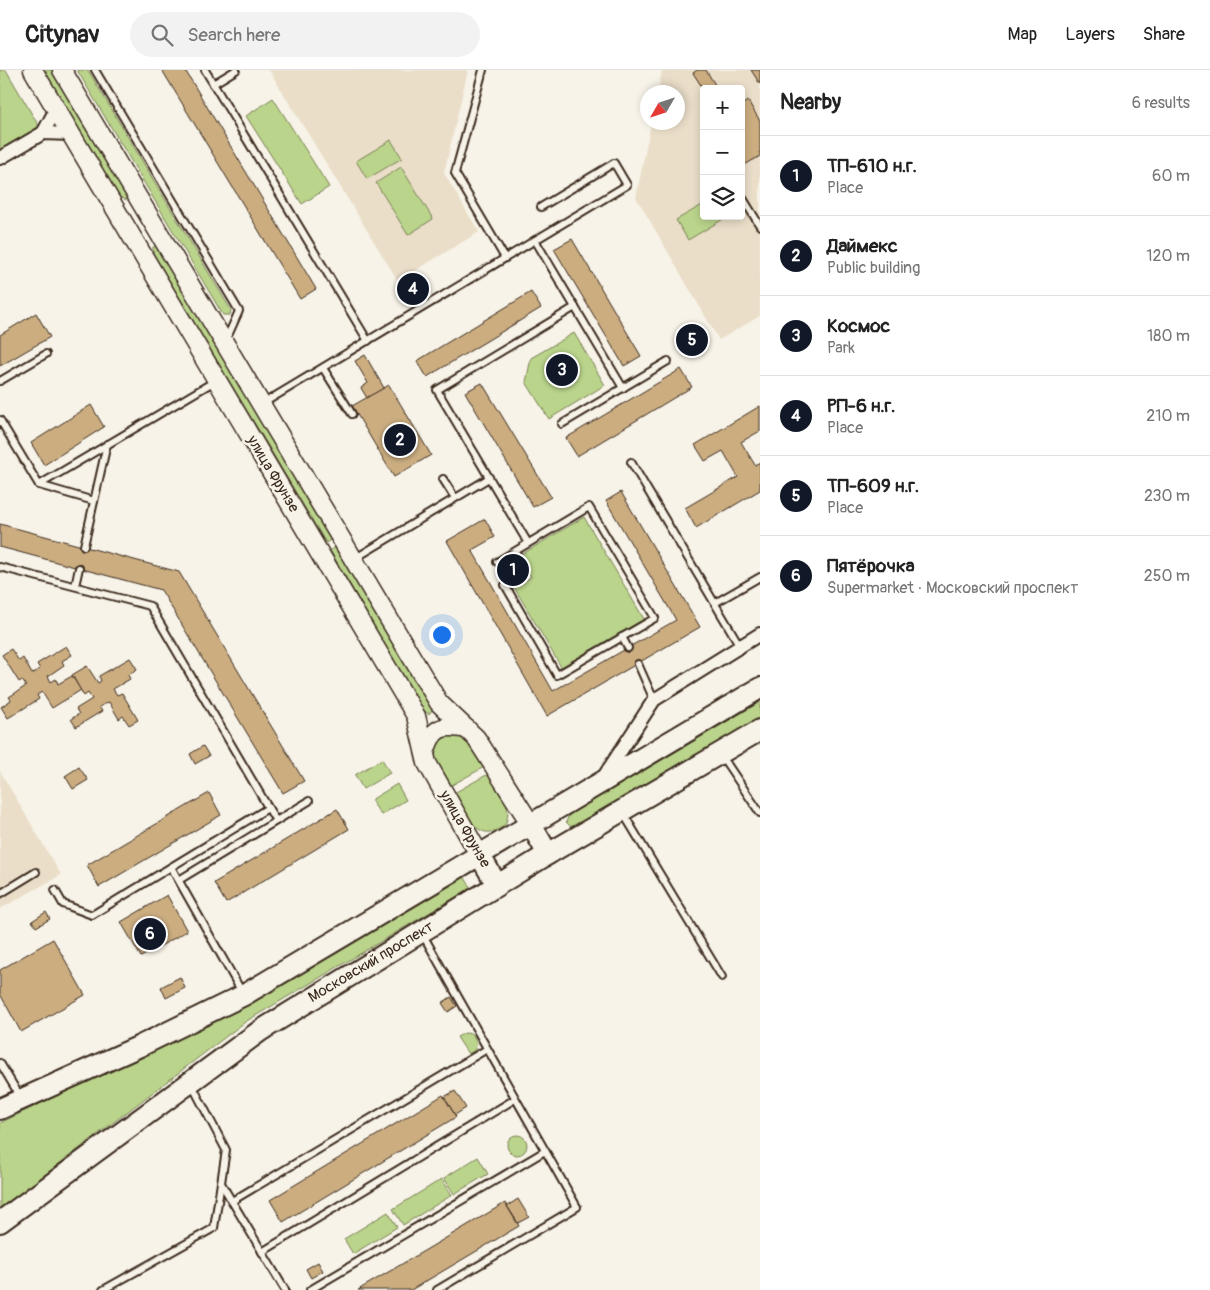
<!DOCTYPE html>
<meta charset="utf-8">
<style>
body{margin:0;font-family:Pangolin,sans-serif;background:#f2f2f2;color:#222}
.controls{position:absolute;right:15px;top:15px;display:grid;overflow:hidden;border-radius:5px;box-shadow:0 2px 8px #0003}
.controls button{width:45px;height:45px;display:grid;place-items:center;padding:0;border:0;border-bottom:1px solid #e0e0e0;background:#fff;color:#222;font:25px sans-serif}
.compass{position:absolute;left:640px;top:15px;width:45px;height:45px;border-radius:50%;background:#fff;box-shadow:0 2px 8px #0003;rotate:231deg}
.you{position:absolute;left:441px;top:564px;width:18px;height:18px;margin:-12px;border:4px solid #fff;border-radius:50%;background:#1a73e8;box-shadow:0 0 0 8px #1a73e833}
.badge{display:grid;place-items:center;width:32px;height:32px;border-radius:50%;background:#111827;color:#fff;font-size:16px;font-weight:700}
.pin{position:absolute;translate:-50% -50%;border:2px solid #fff;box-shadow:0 1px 5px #0006}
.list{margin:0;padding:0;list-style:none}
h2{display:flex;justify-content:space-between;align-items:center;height:65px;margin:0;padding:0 20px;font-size:21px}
h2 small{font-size:16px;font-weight:400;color:#767676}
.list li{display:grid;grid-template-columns:32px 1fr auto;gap:15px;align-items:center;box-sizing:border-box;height:80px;padding:0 20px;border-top:1px solid #e0e0e0}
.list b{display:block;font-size:19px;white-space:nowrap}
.list p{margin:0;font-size:16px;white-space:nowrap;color:#767676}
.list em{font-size:16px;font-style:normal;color:#767676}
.icon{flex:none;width:28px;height:28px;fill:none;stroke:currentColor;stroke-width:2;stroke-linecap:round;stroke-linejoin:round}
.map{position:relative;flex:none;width:760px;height:1220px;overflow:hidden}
header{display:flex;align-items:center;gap:30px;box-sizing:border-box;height:70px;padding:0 25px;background:#fff;border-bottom:1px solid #e0e0e0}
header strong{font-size:24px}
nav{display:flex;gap:28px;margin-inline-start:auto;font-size:18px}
.search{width:350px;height:45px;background:#f2f2f2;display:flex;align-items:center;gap:12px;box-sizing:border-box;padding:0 18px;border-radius:28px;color:#767676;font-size:19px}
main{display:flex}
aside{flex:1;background:#fff}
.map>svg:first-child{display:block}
.built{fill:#eadec9;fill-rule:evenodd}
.green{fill:#bad48b;stroke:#7a7f54}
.building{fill:#cbad80;stroke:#3b2a1e}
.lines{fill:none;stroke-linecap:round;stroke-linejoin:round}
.lane-casing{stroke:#3b2a1e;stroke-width:10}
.street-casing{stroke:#3b2a1e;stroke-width:16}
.secondary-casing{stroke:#3b2a1e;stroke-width:21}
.primary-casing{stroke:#3b2a1e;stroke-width:24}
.lane{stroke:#f7f3e8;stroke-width:6}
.street{stroke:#f7f3e8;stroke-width:12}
.secondary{stroke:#f7f3e8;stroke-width:18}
.primary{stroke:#f7f3e8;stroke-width:20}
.labels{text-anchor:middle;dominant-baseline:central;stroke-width:5;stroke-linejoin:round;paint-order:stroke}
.street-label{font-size:15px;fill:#3b2a1e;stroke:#f7f3e8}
</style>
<header>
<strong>Citynav</strong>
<div class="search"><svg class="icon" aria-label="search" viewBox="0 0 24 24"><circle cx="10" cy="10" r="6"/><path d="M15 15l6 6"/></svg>Search here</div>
<nav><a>Map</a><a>Layers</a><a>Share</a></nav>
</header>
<main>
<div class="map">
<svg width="760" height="1220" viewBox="0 0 760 1220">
<rect width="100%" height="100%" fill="#f7f3e8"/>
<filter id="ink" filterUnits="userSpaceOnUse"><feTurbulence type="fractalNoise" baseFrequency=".02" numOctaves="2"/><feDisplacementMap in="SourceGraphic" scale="10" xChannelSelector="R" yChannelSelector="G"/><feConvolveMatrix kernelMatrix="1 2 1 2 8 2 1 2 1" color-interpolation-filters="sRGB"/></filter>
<g filter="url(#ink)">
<g class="built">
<path d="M269,0H468L444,103L479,162L398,211Z"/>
<path d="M662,0H760V246L719,270L636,127L651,53L678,52V22H658ZM704,19H741V146H704Z"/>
<path d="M0,701L61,805L0,839Z"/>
</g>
<g class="green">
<path d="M0,0H6L43,63L0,88Z"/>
<path d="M44,0H55L129,128L127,130L119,127Z"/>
<path d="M77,0H88L231,240L230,245H223Z"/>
<path d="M273,28L329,117L302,134L246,46Z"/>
<path d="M391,70L402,88L367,109L356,91Z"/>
<path d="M401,97L433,149L408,165L376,113Z"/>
<path d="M704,134V146H724L725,148L688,170L676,150Z"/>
<path d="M158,176L333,468L326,473L153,183V177Z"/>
<path d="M574,263L605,315L549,349L526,312L531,288Z"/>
<path d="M584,447L644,549L561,597L514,517L531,507L519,486Z"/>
<path d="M338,476L431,636L432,640L429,644L423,640L330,480Z"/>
<path d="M760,632V647L579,755L571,757L566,752L569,745Z"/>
<path d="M453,663L466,666L486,696L450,716C439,696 421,675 453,663Z"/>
<path d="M382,689L390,703L363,719L355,705Z"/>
<path d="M490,703C499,720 514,735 505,755C477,777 466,743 454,723Z"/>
<path d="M397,714L406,730L381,745L371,730Z"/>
<path d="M464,806L471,818L245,952L0,1139V1053L238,938Z"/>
<path d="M465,963L473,964L477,974L474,981L468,984L457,967Z"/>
<circle cx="517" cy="1075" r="10"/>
<path d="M478,1087L488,1104L454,1124L444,1108Z"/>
<path d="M442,1109L452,1125L403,1155L393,1139Z"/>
<path d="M388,1142L397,1157L353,1184L344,1169Z"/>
</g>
<g class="building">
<path d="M162,0H185L316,219L300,229Z"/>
<path d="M697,0H706L717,18L704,20L693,3Z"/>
<path d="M751,0H760V14Z"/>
<path d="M748,31L760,51V86L741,97V35Z"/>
<path d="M572,169L641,286L624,296L554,179Z"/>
<path d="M413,210L422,224L414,229L405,215Z"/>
<path d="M531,222L541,238L427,307L417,291Z"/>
<path d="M36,243L50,267L0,296V265Z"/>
<path d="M693,260L701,273L691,280L683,266Z"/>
<path d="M365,285L384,318L367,328L361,318L368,313L355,291Z"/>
<path d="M681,299L692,317L577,386L566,368Z"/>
<path d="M482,313L551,427L533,437L465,322Z"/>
<path d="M389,315L431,385L394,407L352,336Z"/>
<path d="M91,335L104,357L44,395L31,373Z"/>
<path d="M760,336V361L741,372L755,395L760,392V420L696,458L685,438L738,407L723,381L705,391L695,375Z"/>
<path d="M621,422L700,557L547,646L447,471L485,449L495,467L472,480L553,621L676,550L606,431Z"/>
<path d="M0,454L179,502L304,711L283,723L161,520L0,477Z"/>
<path d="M515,492L520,501L510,507L504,498Z"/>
<path d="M66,576L72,585L62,591L64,595L48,606L51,612L56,609L58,614L72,606L81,620L52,638L42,622L37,625L39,629L8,648L1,637L11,630L9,627L26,616L22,610L19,612L2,585L11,579L19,591L23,588L32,604L40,599L37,594Z"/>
<path d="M130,588L137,599L128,605L130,609L113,619L117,625L122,623L138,650L129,655L123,646L119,649L109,632L99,637L102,641L76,657L71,649L79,644L76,639L92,629L88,623L84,626L72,605L87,596L98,613L101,611L99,606Z"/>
<path d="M203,676L209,686L195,694L190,684Z"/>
<path d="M79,697L88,710L73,719L65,706Z"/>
<path d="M209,723L221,745L99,817L87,795Z"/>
<path d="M337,739L349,759L226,833L214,813Z"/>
<path d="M167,825L187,861L141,887L121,852Z"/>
<path d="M46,842L50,849L36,857L32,851Z"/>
<path d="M53,869L85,925L21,962L0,924V900Z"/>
<path d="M180,907L185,918L166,928L161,917Z"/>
<path d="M451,927L457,936L448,942L442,933Z"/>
<path d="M455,1021L466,1038L455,1045L444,1027Z"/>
<path d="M443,1025L456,1047L283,1152L270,1130Z"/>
<path d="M518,1129L529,1147L518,1153L507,1136Z"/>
<path d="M505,1133L519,1156L411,1220H358Z"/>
<path d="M318,1192L323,1201L311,1208L306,1199Z"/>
</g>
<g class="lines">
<defs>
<g id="lane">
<path d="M95,0L239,241L226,270"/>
<path d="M205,0L368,271"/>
<path d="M483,0L455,103L505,188"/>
<path d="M213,14L236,0"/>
<path d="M741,125L760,156"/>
<path d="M535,170L623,318"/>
<path d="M323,298L352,344"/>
<path d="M0,311L46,284"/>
<path d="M262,334L627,115L614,93L541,137"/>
<path d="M0,350L39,415L94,431"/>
<path d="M562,354L668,291"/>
<path d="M631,392L740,576"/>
<path d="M443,409L455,428"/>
<path d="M39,415L215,311"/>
<path d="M528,473L437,320L575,237"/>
<path d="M84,476L107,374"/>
<path d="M354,489L489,408"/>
<path d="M497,492L589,437L655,548L557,605L505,515"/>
<path d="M0,497L150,536L276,751"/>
<path d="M75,516L79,498"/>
<path d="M715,533L760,507"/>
<path d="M622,567L628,578"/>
<path d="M638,594L654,630"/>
<path d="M721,685L760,743"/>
<path d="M623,743L722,907"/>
<path d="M171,797L243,924"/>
<path d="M179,810L309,731"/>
<path d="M55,820L63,834L92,845L268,738"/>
<path d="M0,824L36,802"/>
<path d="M423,865L577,1137L437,1220"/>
<path d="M0,993L21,1028"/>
<path d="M221,1113L285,1220"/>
<path d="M232,1131L487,979"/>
<path d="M262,1182L515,1029"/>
<path d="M103,1220L214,1158L226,1080L192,1015"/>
<path d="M310,1220L545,1081"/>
</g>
<g id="street">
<path d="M43,63L56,39"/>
<path d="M0,88L43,63L71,64"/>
<path d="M603,708L654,630L760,564"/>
</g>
<g id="secondary">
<path d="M33,0L416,646L427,693L479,784"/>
<path d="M62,0L439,633L476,668L530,753"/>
<path d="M425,683C432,657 442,654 467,659"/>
</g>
<g id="primary">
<path d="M530,753L548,784"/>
<path d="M479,784L497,815"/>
<path d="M0,1039L140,976L244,925L760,618"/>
<path d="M0,1152L260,961L548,784L760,660"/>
</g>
</defs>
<use href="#lane" class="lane-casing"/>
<use href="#street" class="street-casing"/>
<use href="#secondary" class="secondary-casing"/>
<use href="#primary" class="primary-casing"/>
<use href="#lane" class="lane"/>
<use href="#street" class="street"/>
<use href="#secondary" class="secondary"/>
<use href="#primary" class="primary"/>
</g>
</g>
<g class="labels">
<g class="street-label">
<text transform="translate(273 404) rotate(59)">улица Фрунзе</text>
<text transform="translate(465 759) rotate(60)">улица Фрунзе</text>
<text transform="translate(371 892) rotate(-31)">Московский проспект</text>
</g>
</g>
</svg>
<div class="controls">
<button>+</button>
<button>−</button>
<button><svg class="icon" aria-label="layers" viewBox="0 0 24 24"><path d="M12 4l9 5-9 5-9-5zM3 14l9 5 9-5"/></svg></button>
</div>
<svg class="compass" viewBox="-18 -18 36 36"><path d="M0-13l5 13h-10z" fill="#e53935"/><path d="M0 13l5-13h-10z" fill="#767676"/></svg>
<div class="you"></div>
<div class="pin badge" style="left:513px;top:500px">1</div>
<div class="pin badge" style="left:400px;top:370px">2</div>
<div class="pin badge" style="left:562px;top:300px">3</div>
<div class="pin badge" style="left:413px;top:219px">4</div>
<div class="pin badge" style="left:692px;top:270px">5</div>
<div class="pin badge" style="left:150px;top:864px">6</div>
</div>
<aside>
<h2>Nearby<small>6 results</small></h2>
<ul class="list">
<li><span class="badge">1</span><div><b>ТП-610 н.г.</b><p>Place</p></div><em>60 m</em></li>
<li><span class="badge">2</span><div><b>Даймекс</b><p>Public building</p></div><em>120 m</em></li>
<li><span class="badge">3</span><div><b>Космос</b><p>Park</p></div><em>180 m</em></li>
<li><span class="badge">4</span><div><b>РП-6 н.г.</b><p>Place</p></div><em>210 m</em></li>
<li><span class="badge">5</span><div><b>ТП-609 н.г.</b><p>Place</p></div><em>230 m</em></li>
<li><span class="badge">6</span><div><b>Пятёрочка</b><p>Supermarket · Московский проспект</p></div><em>250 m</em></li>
</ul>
</aside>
</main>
